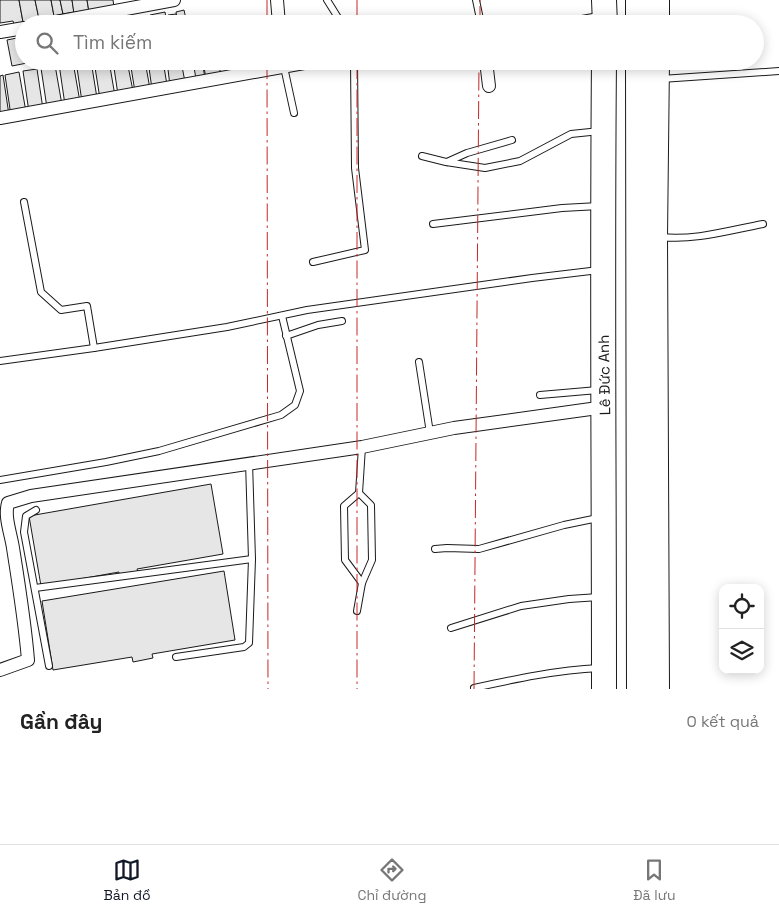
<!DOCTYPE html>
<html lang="vi">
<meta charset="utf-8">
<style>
body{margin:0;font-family:"Space Grotesk",sans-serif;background:#f2f2f2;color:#222}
.controls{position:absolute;right:15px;bottom:15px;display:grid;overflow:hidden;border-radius:10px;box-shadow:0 2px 12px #0003}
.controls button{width:45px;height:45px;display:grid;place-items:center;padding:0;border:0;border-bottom:1px solid #e0e0e0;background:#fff;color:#222;font:25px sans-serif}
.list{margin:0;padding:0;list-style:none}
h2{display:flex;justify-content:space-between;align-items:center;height:65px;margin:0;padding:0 20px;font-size:21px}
h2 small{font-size:16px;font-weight:400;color:#767676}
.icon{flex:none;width:28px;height:28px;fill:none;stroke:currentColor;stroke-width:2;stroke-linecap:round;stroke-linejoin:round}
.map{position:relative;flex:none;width:779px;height:689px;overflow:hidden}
.search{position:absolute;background:#fff;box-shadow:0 2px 12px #0003;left:15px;right:15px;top:15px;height:55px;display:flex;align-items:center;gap:12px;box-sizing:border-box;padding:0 18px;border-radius:28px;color:#767676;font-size:19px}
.sheet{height:155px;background:#fff}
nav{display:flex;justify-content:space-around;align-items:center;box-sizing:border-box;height:70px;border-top:1px solid #e0e0e0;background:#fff;font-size:14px;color:#767676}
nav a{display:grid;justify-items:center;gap:2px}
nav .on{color:#111827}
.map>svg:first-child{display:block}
.building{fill:#e6e6e6;stroke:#1a1a1a}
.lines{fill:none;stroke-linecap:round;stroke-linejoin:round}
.lane-casing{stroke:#1a1a1a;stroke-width:8}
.street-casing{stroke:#1a1a1a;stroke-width:14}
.highway-casing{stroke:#1a1a1a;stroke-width:26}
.lane{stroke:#fff;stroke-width:6}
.street{stroke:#fff;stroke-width:12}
.highway{stroke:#fff;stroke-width:24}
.power{stroke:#c62828;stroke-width:1;stroke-dasharray:18 4 2.5 4;stroke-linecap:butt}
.labels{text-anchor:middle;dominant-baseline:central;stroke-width:4;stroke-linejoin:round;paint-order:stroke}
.street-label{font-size:15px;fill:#1a1a1a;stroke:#fff}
</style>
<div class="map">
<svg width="779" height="689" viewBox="0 0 779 689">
<rect width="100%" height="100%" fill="#fff"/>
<g class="building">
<path d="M0,0H19L23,22L14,24L13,21L0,23Z"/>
<path d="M19,0H35L39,19L23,22Z"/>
<path d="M35,0H51L54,16L39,19Z"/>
<path d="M51,0H60L63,14L54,16Z"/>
<path d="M60,0H72L74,12L63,14Z"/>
<path d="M72,0H87L89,12L74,14Z"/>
<path d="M87,0H113L114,7L89,12Z"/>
<path d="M184,10L187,24H178L176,12Z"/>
<path d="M165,12L167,24H152L150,15Z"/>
<path d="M176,14L178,24H170L168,15Z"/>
<path d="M148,16L150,24H133L132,19Z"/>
<path d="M132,17L133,24H118L117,20Z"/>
<path d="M22,37L24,61H27V63L12,66L7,40Z"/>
<path d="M76,61H91L97,98L82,102Z"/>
<path d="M94,61H109L115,96L100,99Z"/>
<path d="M113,61H127L133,91L118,95Z"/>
<path d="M130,61H145L150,89L135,92Z"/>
<path d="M148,61H163L167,85L152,89Z"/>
<path d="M167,61H181L185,82L170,86Z"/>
<path d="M193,61H202L205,78L196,79Z"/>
<path d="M203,61H218L221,75L206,79Z"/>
<path d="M73,62L80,102L65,105L59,64Z"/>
<path d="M55,65L62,105L47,108L41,68Z"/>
<path d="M37,69L43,109L29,112L23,71Z"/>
<path d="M19,72L26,112L11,116L5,75Z"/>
<path d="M3,75L9,115L0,117V76Z"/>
<path d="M211,484L223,554L137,569L138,572L119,576V572L41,586L29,516Z"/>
<path d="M224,571L235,640L152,654L153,658L133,662L132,657L53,670L42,601Z"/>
</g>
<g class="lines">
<defs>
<g id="lane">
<path d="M327,0L342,24"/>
<path d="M476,0L481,24"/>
<path d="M284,67L294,113"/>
<path d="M661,79L779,71"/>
<path d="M422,156L446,162L485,168L520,161L571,134L600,131"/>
<path d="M447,162L467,153L512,140"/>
<path d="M24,202L41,292L61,310L87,306L94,348"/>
<path d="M433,224L562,208L599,206"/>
<path d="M661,237C694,241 730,230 763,224"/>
<path d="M313,262L365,250L355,168L354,61"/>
<path d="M286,336L318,325L342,321"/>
<path d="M0,361L94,348L227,327L307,310L532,278L599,270"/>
<path d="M419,362L430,433"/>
<path d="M540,395L598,390"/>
<path d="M0,480L106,462L159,451L281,415L295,405L300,391L282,316"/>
<path d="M36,510L26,516L24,532L49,666"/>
<path d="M435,549L447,548L479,549L564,525L598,518"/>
<path d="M362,583L345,560L344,506L359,493L362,447"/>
<path d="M35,588L252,559"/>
<path d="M357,611L362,583L372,560L371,505L359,493"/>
<path d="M451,628L521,606L569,599L599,597"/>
<path d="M176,657L244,647L249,643L252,559L249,462"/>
<path d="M474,688C515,679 557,670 599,668"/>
</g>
<g id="street">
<path d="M277,0L279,24"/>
<path d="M45,24L174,0"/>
<path d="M571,24L605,18"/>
<path d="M0,32L24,28"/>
<path d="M486,61L489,86"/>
<path d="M0,118L315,61"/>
<path d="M0,670L28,660C25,623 19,586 13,548C11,534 4,517 8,503L31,496L362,447L454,428L605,407"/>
</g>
<g id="highway">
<path d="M604,0L605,24"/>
<path d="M638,0V24"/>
<path d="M657,0V24"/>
<path d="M638,61L639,689"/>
<path d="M604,689C604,480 602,271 604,61"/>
<path d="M657,689L655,237L657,61"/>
</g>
</defs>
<use href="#lane" class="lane-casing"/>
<use href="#street" class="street-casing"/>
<use href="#highway" class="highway-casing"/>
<use href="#lane" class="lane"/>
<use href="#street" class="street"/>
<use href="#highway" class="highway"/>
<g class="power">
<path d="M267,0V24"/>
<path d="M357,0V24"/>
<path d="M480,24V0"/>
<path d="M267,61L268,689"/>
<path d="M357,61V689"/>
<path d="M474,689L479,61"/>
</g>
</g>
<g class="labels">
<g class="street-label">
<text transform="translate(604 375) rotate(-91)">Lê Đức Anh</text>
</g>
</g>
</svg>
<div class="controls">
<button><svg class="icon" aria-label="locate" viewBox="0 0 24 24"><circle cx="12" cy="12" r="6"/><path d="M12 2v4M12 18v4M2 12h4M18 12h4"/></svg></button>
<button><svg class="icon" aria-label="layers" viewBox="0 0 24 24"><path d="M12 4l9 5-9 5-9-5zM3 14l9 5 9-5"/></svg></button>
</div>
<div class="search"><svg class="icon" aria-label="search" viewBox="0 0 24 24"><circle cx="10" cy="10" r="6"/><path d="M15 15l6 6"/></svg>Tìm kiếm</div>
</div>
<section class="sheet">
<h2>Gần đây<small>0 kết quả</small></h2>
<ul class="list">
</ul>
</section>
<nav>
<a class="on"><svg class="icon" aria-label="map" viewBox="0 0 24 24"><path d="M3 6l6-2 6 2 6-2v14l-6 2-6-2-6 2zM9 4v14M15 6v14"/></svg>Bản đồ</a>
<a><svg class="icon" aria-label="directions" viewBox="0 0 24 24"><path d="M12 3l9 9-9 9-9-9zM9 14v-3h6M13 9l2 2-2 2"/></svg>Chỉ đường</a>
<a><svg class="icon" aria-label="saved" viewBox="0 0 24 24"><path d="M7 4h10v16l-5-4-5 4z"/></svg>Đã lưu</a>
</nav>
